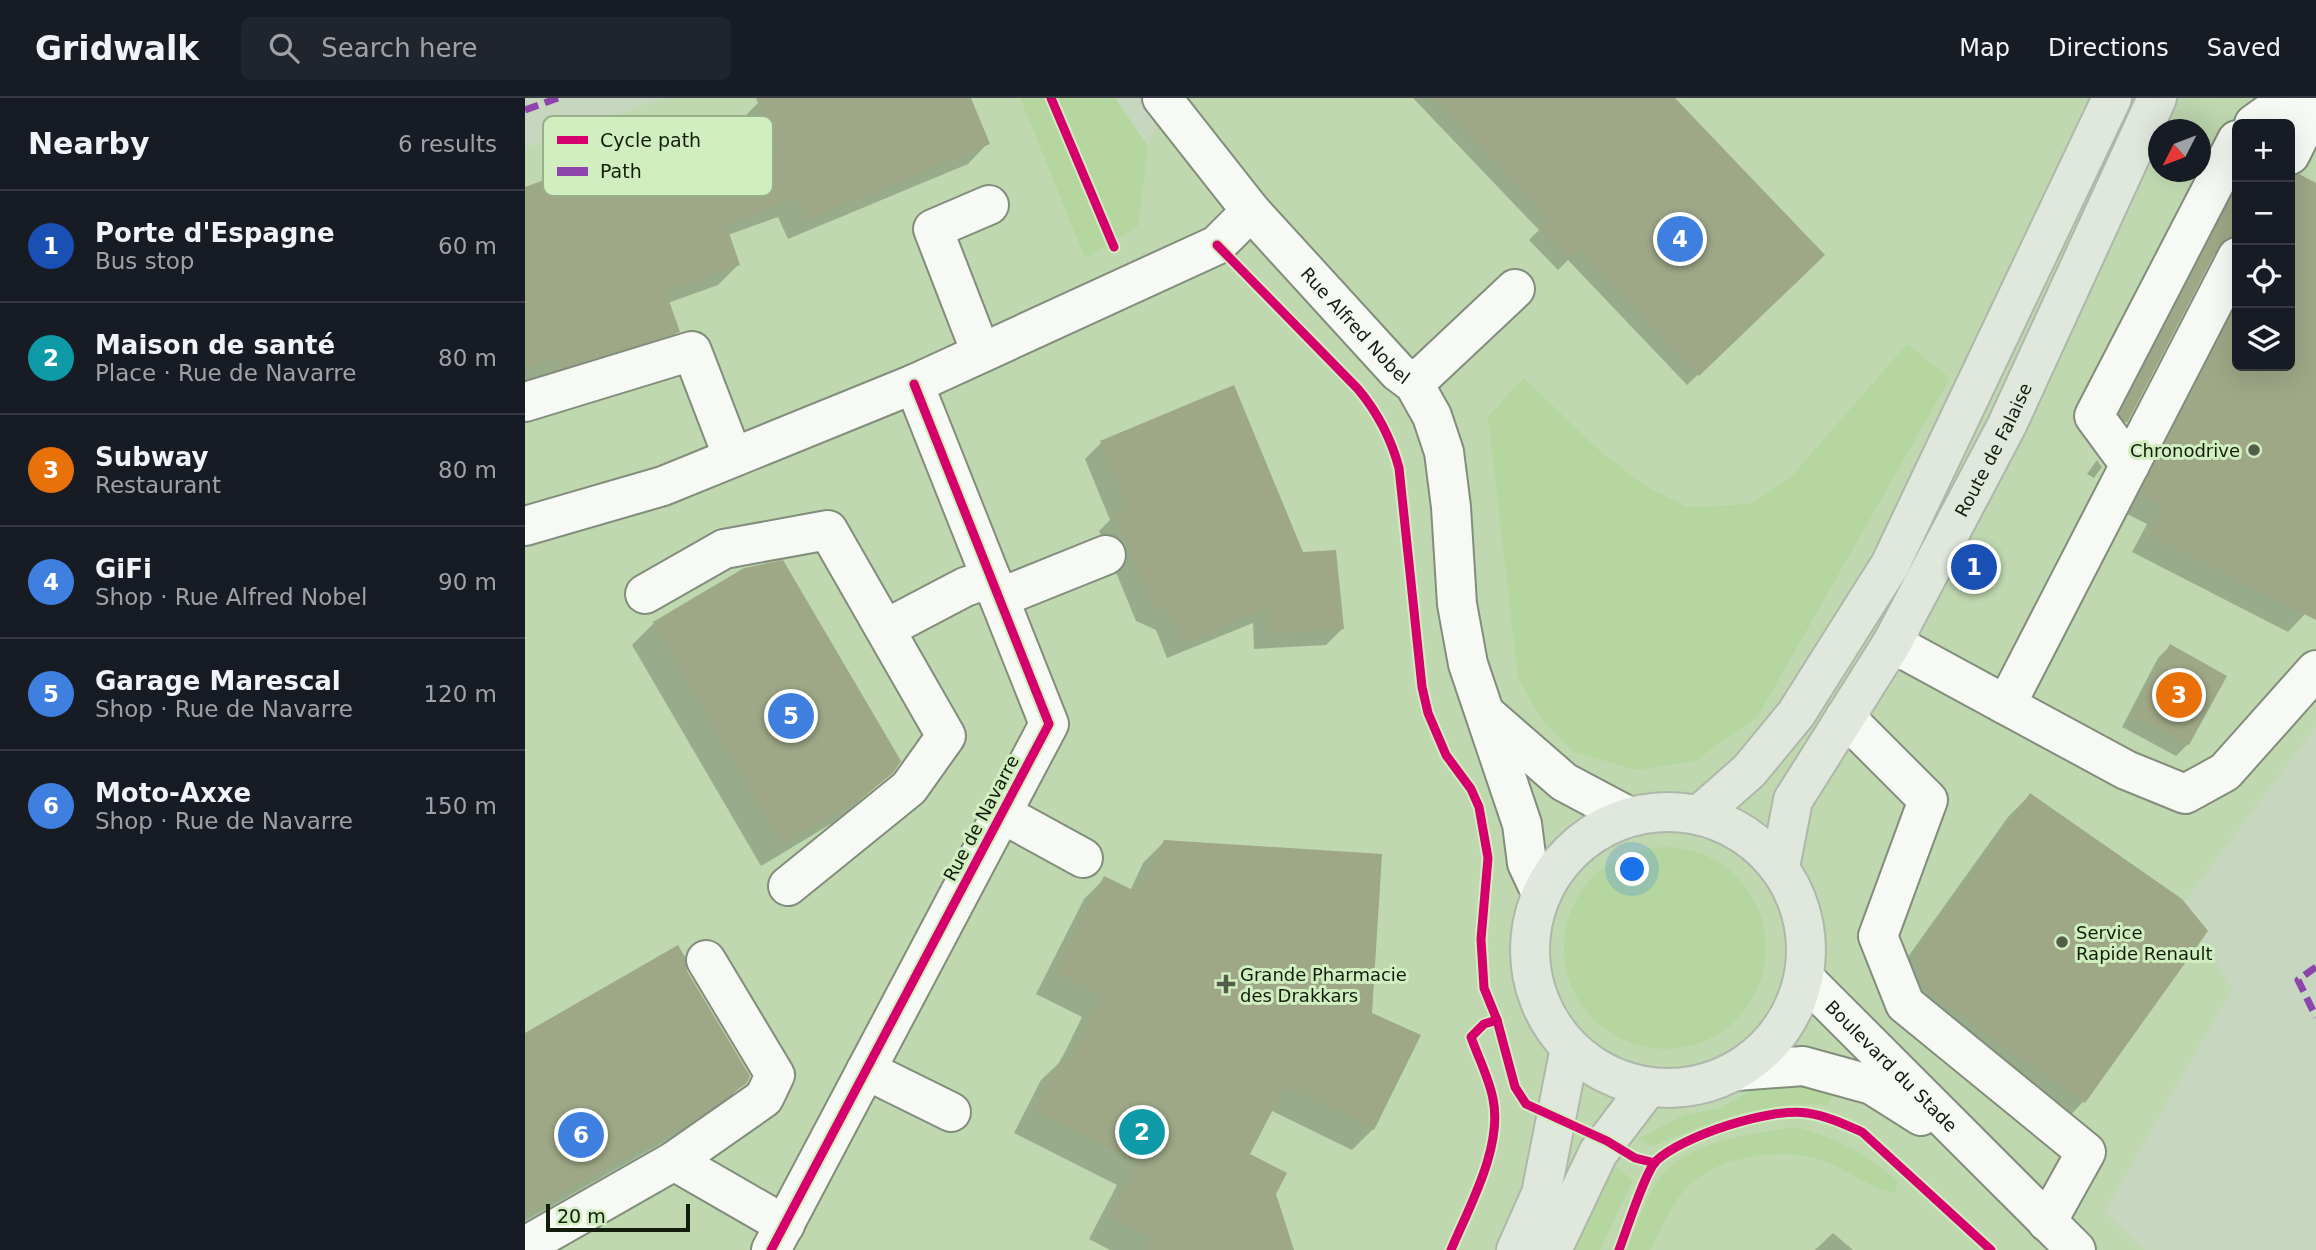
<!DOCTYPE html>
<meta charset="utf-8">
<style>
body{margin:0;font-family:"DejaVu Sans",sans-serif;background:#20242c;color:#f1f3f6}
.controls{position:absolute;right:21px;top:21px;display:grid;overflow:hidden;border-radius:10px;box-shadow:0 7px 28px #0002}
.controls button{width:63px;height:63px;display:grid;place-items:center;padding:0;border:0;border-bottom:2px solid #363941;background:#171b24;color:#f1f3f6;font:35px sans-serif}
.compass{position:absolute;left:1623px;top:21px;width:63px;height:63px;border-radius:50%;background:#171b24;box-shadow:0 7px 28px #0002;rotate:228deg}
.scale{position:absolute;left:21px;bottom:18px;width:144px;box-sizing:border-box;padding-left:7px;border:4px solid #131d0c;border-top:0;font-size:19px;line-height:24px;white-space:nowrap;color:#131d0c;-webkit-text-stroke:5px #d1eec0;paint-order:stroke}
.you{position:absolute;left:1108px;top:772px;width:24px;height:24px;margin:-18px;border:5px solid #fff;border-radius:50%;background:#1a73e8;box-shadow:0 0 0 10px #1a73e833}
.badge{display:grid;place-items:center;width:46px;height:46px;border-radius:50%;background:#db2777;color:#fff;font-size:23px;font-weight:700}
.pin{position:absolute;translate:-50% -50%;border:4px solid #fff;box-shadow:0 2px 7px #0006}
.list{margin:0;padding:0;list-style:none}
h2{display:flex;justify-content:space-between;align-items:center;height:91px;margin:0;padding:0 28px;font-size:30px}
h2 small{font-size:23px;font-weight:400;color:#9ea1a6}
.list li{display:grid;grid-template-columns:46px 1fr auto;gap:21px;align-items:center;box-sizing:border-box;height:112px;padding:0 28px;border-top:2px solid #363941}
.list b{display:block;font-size:26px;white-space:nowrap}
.list p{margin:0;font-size:23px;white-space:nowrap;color:#9ea1a6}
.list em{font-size:23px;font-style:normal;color:#9ea1a6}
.icon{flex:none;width:38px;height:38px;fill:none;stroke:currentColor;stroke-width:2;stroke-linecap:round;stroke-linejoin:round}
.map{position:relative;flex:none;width:1791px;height:1152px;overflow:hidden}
header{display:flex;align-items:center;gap:42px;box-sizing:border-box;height:98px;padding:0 35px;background:#171b24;border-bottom:2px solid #363941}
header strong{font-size:33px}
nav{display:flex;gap:38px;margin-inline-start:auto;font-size:24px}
.search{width:490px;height:63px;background:#20242c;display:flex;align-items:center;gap:18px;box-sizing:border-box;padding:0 24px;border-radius:10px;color:#9ea1a6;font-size:26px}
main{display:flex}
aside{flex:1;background:#171b24}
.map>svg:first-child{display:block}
.built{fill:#bfd8b0;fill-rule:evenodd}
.green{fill:#b5d79f}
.shadow{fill:#0003}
.building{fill:#9ea786}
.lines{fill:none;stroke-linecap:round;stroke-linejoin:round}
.minor-casing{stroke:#828d7b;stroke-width:42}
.major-casing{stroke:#afb7aa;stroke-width:42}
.minor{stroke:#f7f9f5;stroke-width:38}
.major{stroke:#e0e7dc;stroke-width:38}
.quiet{stroke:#8e44ad;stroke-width:7;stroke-dasharray:14 7;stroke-linecap:butt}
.cycleway-casing{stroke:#d1eec0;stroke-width:13}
.cycleway{stroke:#d6006c;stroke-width:9}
.poi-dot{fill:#525e4a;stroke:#d1eec0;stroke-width:2.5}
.labels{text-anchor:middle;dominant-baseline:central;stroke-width:6;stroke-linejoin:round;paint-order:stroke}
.street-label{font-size:18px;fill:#131d0c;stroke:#d1eec0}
.poi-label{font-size:18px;fill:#131d0c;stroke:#d1eec0;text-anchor:start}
.key{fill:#d1eec0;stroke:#98af8a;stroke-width:2}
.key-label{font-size:19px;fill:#131d0c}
</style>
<header>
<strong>Gridwalk</strong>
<div class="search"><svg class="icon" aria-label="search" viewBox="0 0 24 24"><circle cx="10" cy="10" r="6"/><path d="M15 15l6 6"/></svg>Search here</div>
<nav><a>Map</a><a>Directions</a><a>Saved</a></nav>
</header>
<main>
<aside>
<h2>Nearby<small>6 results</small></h2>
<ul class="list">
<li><span class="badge" style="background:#1a4fb4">1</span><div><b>Porte d'Espagne</b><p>Bus stop</p></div><em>60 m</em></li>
<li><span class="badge" style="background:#0f9aa8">2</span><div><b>Maison de santé</b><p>Place · Rue de Navarre</p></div><em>80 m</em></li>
<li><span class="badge" style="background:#e8710a">3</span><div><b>Subway</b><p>Restaurant</p></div><em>80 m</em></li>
<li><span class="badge" style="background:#3f7fe0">4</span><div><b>GiFi</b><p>Shop · Rue Alfred Nobel</p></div><em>90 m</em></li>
<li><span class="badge" style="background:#3f7fe0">5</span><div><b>Garage Marescal</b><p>Shop · Rue de Navarre</p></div><em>120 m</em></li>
<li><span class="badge" style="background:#3f7fe0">6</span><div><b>Moto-Axxe</b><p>Shop · Rue de Navarre</p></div><em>150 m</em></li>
</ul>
</aside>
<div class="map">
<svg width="1791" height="1152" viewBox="0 0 1791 1152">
<rect width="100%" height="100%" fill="#c7d6be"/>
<path class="built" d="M139,0H495L560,159L613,128L623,48L642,0H1791V628L1658,806L1707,891L1580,1113L1620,1152H0V50ZM1712,26H1765V268H1712ZM1633,32H1675V74H1633Z"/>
<g class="green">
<path d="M495,0H590L623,48L613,128L560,160Z"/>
<path d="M1382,246L1425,280L1233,618L1170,663L1111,672L1049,654L1015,619L993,580L963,318L999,280L1069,348L1120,388L1163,409L1226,406L1265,380Z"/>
<circle cx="1140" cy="850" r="101"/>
<path d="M1275,982L1311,988L1304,1007C1243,1002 1182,1023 1127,1049L1114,1040L1159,1017L1196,1010L1227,991Z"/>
<path d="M1271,1029C1312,1040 1340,1056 1372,1082L1371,1095C1346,1091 1325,1074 1302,1064C1261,1047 1185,1058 1157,1095C1144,1112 1135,1134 1125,1152H1101C1110,1132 1117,1111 1127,1092C1154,1042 1222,1037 1271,1029Z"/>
<path d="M1087,1067L1108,1082L1075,1152H1046Z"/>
</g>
<g class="shadow">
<path d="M246,0H444L463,45L443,66L263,141L253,119L203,137L213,167L193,187L143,205L153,233L133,253L17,289L13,279L0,283V91L99,94L179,76L228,59L213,25L233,5Z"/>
<path d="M888,0H1148L1298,157L1162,287L1043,162L1033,172L1004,142L1014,132Z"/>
<path d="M1712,75V164L1705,157L1687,156L1600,324L1583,342L1578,335Z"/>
<path d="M1765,78H1774L1780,516L1763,534L1607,454L1622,426L1598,414L1712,192V268H1765Z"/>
<path d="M576,345L777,456L817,531L801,547L729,551L728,525L642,560L631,532L611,523L574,433L585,422L560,361Z"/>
<path d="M1572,362L1577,369L1569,380L1562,376Z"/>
<path d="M129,525L367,674L314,721L236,768L107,547Z"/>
<path d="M1645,548L1699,578L1663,646L1651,658L1597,629L1633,560Z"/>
<path d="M1505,697L1680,833L1558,1004L1537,1026L1370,877L1483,719Z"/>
<path d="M639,744L845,916L848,1031L827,1052L745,1012L722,1057L749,1096L766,1152H585L564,1141L592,1087L489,1035L516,982L535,964L557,919L511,896L559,801L580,780L605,793L618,765Z"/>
<path d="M161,874L220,984L203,1001L160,1032L0,1123V937Z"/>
<path d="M1308,1135L1328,1152H1290Z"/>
</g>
<g class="building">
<path d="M231,0H446L465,46L283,122L274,100L201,126L215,167L141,194L155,234L37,270L33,260L0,272V89L88,57L100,92L176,64L180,74L252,49Z"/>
<path d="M909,0H1150L1300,157L1174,278L1055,152L1045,162L1014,130L1024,120Z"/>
<path d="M1774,76L1791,85V522L1624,436L1638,408L1615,396L1712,206V268H1765V79Z"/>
<path d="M1712,89V137L1701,140L1693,149L1602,325L1595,316Z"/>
<path d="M709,287L778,454L811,452L819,531L745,536L743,510L658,545L646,516L627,507L589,415L603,410L575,343Z"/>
<path d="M258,462L376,663L368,675L338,699L258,747L128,524L219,470Z"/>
<path d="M1645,546L1702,578L1664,647L1607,617Z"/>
<path d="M1505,695L1657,801L1683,833L1560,1005L1398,890L1391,854Z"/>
<path d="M639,742L857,756L847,915L896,937L849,1032L760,988L725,1056L762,1075L751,1096L769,1152H620L626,1141L584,1120L612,1066L509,1013L537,959L545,963L577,897L531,874L579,778L614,795Z"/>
<path d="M153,847L160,859L162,873L225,978L222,985L178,1016L0,1117V935Z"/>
</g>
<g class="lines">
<defs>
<g id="minor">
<path id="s1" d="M637,0L726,113L873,274L889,286L907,318L919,354L926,409L932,506L943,566L997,726L1002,765L1016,795"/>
<path d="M1729,26L1765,0"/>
<path d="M1765,57L1783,21L1782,0"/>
<path d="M456,255L408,131L464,107"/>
<path d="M889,286L990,191"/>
<path d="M0,304L167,253L207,357"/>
<path d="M1605,367L1569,318L1712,42"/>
<path d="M0,428L138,388L389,286L692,147L726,113"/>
<path d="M120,496L199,451L303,432L421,638L384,690L263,788"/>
<path d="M474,500L581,457"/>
<path d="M362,530L440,489L466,480"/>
<path d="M1367,545L1481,607L1712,159"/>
<path d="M1481,607L1601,672L1660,696L1700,674L1791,572"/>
<path d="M961,616L1039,684L1103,718"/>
<path d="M1320,619L1403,702L1353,838L1380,906L1561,1054L1522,1124"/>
<path d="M476,715L558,760"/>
<path id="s2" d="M1279,880L1551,1152"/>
<path d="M341,972L426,1014"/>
<path d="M1211,973L1278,968L1347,987L1396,1018"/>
<path d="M149,1063L239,1000L250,977L181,862"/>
<path d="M0,1148L149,1063L260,1127"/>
<path d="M246,1152L524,626L389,286"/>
</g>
<g id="major">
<circle cx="1143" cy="852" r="138"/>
<path d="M1174,717L1224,673L1271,616L1365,467L1587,0"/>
<path id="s3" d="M1255,769L1268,702L1367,545L1482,327L1632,0"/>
<path d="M991,1152L1016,1096L1045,950"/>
<path d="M1027,1152L1073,1055L1123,989"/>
</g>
</defs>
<use href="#minor" class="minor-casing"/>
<use href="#major" class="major-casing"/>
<use href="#minor" class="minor"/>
<use href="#major" class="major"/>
<g class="quiet">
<path d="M0,12L33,0"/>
<path d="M1791,869L1773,882L1791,919"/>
</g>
<defs>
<g id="cycleway">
<path d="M526,0L589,149"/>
<path d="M692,147L833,291C853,315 866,340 874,370L897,589L903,615L921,657L946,691L954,709L963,760L956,841L959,890L972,922L990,989L1001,1006L1082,1043L1110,1060L1130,1065"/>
<path d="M246,1152L524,626L389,286"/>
<path d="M926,1152C944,1109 978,1049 968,1001C964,980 953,959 946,939L959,926L972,922"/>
<path d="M1094,1152C1101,1134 1120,1074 1131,1063C1157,1038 1246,1009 1282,1015C1302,1018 1319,1026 1337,1034L1466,1152"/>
</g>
</defs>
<use href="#cycleway" class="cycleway-casing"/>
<use href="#cycleway" class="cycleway"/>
</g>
<g class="poi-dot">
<circle cx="1729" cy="352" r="7"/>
<circle cx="1537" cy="844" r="7"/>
<path d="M697.5 875.5h7v7h7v7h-7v7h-7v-7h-7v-7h7z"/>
</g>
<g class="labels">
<g class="street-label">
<text stroke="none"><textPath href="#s1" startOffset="299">Rue Alfred Nobel</textPath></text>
<text stroke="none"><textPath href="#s3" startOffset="472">Route de Falaise</textPath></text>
<text transform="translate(456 720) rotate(-62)">Rue de Navarre</text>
<text stroke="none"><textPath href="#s2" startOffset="124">Boulevard du Stade</textPath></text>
</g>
<g class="poi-label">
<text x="1715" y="352" text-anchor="end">Chronodrive</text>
<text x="1551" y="834">Service<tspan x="1551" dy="21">Rapide Renault</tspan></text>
<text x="715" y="876">Grande Pharmacie<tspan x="715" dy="21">des Drakkars</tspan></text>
</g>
</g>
<rect x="18" y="18" width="230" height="80" rx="10" class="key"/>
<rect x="32" y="38" width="31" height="8" fill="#d6006c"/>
<rect x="32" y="69" width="31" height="9" fill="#8e44ad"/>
<g class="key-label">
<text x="75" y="49">Cycle path</text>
<text x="75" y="80">Path</text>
</g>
</svg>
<div class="controls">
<button>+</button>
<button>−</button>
<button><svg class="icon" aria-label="locate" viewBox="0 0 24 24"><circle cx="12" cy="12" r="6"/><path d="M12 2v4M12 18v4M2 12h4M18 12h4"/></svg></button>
<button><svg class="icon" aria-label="layers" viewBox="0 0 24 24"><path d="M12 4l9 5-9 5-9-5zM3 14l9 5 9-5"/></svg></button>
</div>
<svg class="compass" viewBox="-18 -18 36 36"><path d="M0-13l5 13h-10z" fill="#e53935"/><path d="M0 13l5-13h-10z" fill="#9ea1a6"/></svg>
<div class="scale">20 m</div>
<div class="you"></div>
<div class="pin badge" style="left:1449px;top:469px;background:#1a4fb4">1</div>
<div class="pin badge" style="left:617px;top:1034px;background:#0f9aa8">2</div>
<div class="pin badge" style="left:1654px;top:597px;background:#e8710a">3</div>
<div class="pin badge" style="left:1155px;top:141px;background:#3f7fe0">4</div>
<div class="pin badge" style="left:266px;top:618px;background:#3f7fe0">5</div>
<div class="pin badge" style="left:56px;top:1037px;background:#3f7fe0">6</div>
</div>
</main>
